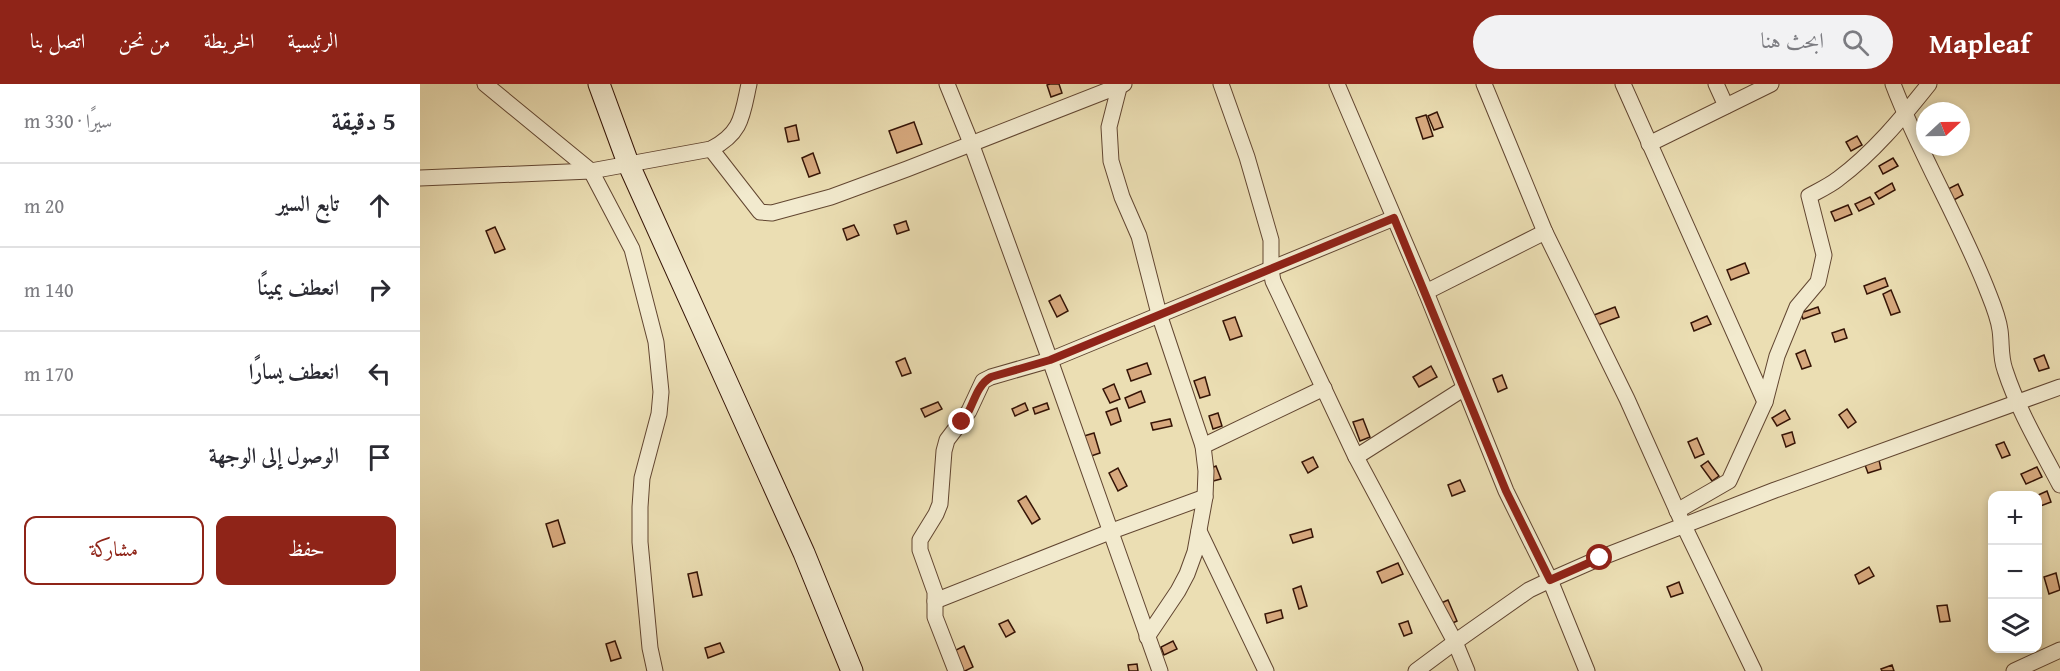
<!DOCTYPE html>
<html lang="ar">
<meta charset="utf-8">
<style>
body{margin:0;font-family:"Gentium Book Plus",Amiri,serif;background:#f2f2f3;color:#2b2b33;direction:rtl}
.controls{position:absolute;right:18px;bottom:18px;display:grid;overflow:hidden;border-radius:12px;box-shadow:0 3px 9px #0003}
.controls button{width:54px;height:54px;display:grid;place-items:center;padding:0;border:0;border-bottom:2px solid #e1e1e2;background:#fff;color:#2b2b33;font:30px sans-serif}
.compass{position:absolute;left:1496px;top:18px;width:54px;height:54px;border-radius:50%;background:#fff;box-shadow:0 3px 9px #0003;rotate:68deg}
.stop{position:absolute;width:18px;height:18px;margin:-14px;border:4px solid #8f2418;border-radius:50%;background:#fff}
.stop.end{background:#8f2418;border-color:#fff;box-shadow:0 2px 6px #0008}
.list{margin:0;padding:0;list-style:none}
h2{display:flex;justify-content:space-between;align-items:center;height:78px;margin:0;padding:0 24px;font-size:26px}
h2 small{font-size:20px;font-weight:400;color:#7c7c81}
.list li{display:grid;grid-template-columns:39px 1fr auto;gap:18px;align-items:center;box-sizing:border-box;height:84px;padding:0 24px;border-top:2px solid #e1e1e2}
.list b{display:block;font-size:22px;white-space:nowrap}
.list em{font-size:20px;font-style:normal;color:#7c7c81}
.actions{display:flex;gap:12px;padding:18px 24px}
.actions a{flex:1;padding:14px 0;border:2px solid #8f2418;border-radius:12px;text-align:center;font-size:21px;color:#8f2418}
.actions .main{background:#8f2418;color:#fff}
.icon{flex:none;width:33px;height:33px;fill:none;stroke:currentColor;stroke-width:2;stroke-linecap:round;stroke-linejoin:round}
.map{position:relative;flex:none;width:1640px;height:587px;overflow:hidden;direction:ltr}
header{display:flex;align-items:center;gap:36px;box-sizing:border-box;height:84px;padding:0 30px;background:#8f2418;color:#fff}
header strong{font-size:28px}
nav{display:flex;gap:33px;margin-inline-start:auto;font-size:21px}
.search{width:420px;height:54px;background:#f2f2f3;display:flex;align-items:center;gap:15px;box-sizing:border-box;padding:0 21px;border-radius:33px;color:#7c7c81;font-size:22px}
main{display:flex}
aside{flex:1;background:#fff}
.map>svg:first-child{display:block}
.building{fill:#d7a97e;stroke:#351406;stroke-width:1.5}
.lines{fill:none;stroke-linecap:round;stroke-linejoin:round}
.street-casing{stroke:#624631;stroke-width:17}
.secondary-casing{stroke:#351406;stroke-width:23}
.street{stroke:#f2eace;stroke-width:15}
.secondary{stroke:#f2eace;stroke-width:21}
.route{stroke:#8f2418;stroke-width:8}
</style>
<header>
<strong>Mapleaf</strong>
<div class="search"><svg class="icon" aria-label="search" viewBox="0 0 24 24"><circle cx="10" cy="10" r="6"/><path d="M15 15l6 6"/></svg>ابحث هنا</div>
<nav><a>الرئيسية</a><a>الخريطة</a><a>من نحن</a><a>اتصل بنا</a></nav>
</header>
<main>
<div class="map">
<svg width="1640" height="587" viewBox="0 0 1640 587">
<rect width="100%" height="100%" fill="#ebdeb3"/>
<filter id="stains"><feTurbulence type="fractalNoise" baseFrequency=".00333" numOctaves="4"/><feColorMatrix values="0 0 0 0 .2 0 0 0 0 .09 0 0 0 0 .02 0 0 0 .5 -.17"/></filter>
<radialGradient id="worn" r=".72"><stop offset=".6" stop-color="#630" stop-opacity="0"/><stop offset="1" stop-color="#630" stop-opacity=".3"/></radialGradient>
<g class="building">
<path d="M630,0H639L642,9L631,13L627,1Z"/>
<path d="M1017,28L1023,43L1014,46L1008,32Z"/>
<path d="M1006,31L1013,52L1003,55L996,34Z"/>
<path d="M1544,32L1548,41L1541,44V33Z"/>
<path d="M494,38L502,60L477,69L469,47Z"/>
<path d="M376,41L379,56L368,58L365,44Z"/>
<path d="M1437,52L1442,61L1431,67L1426,58Z"/>
<path d="M393,69L400,89L389,93L382,74Z"/>
<path d="M1473,74L1478,82L1463,90L1459,82Z"/>
<path d="M1472,99L1475,106L1459,115L1455,109Z"/>
<path d="M1538,100L1543,111L1534,116L1528,105Z"/>
<path d="M1450,113L1454,120L1439,127L1435,120Z"/>
<path d="M1428,121L1432,130L1415,137L1411,128Z"/>
<path d="M486,137L489,146L477,150L474,141Z"/>
<path d="M434,141L439,151L427,156L423,145Z"/>
<path d="M75,143L85,165L75,169L66,147Z"/>
<path d="M1325,179L1329,189L1311,196L1307,186Z"/>
<path d="M1465,194L1468,202L1447,210L1444,202Z"/>
<path d="M1471,206L1480,228L1471,231L1463,210Z"/>
<path d="M640,211L648,227L637,233L629,217Z"/>
<path d="M1195,223L1199,233L1178,241L1174,231Z"/>
<path d="M1398,223L1400,229L1383,235L1381,229Z"/>
<path d="M1287,232L1291,240L1274,247L1271,239Z"/>
<path d="M815,233L822,252L810,256L803,237Z"/>
<path d="M1424,245L1427,254L1415,258L1412,249Z"/>
<path d="M1385,266L1391,282L1382,285L1376,270Z"/>
<path d="M1624,271L1629,284L1619,287L1614,275Z"/>
<path d="M485,274L491,289L482,292L476,278Z"/>
<path d="M727,279L731,290L711,297L707,286Z"/>
<path d="M1011,282L1017,293L999,303L993,293Z"/>
<path d="M1082,291L1087,304L1078,308L1073,295Z"/>
<path d="M785,293L790,311L780,314L774,297Z"/>
<path d="M694,300L700,315L690,319L683,305Z"/>
<path d="M721,307L725,318L709,324L705,314Z"/>
<path d="M518,318L522,325L505,333L501,325Z"/>
<path d="M605,319L608,326L595,332L592,325Z"/>
<path d="M627,319L629,325L615,330L613,324Z"/>
<path d="M697,324L701,337L691,341L686,328Z"/>
<path d="M1427,325L1436,338L1428,344L1419,331Z"/>
<path d="M1365,326L1370,335L1357,342L1352,334Z"/>
<path d="M798,329L802,342L793,345L789,332Z"/>
<path d="M750,335L752,342L733,346L731,339Z"/>
<path d="M943,335L950,353L940,357L933,338Z"/>
<path d="M1372,348L1375,359L1366,363L1362,351Z"/>
<path d="M674,349L680,369L671,372L664,352Z"/>
<path d="M1277,354L1284,370L1275,374L1268,358Z"/>
<path d="M1584,358L1590,371L1582,374L1576,361Z"/>
<path d="M893,373L898,383L888,389L882,378Z"/>
<path d="M1459,376L1461,385L1448,389L1445,381Z"/>
<path d="M1288,377L1299,392L1292,397L1281,382Z"/>
<path d="M796,382L801,395L793,397L789,385Z"/>
<path d="M1617,383L1622,393L1606,400L1601,390Z"/>
<path d="M698,384L707,402L698,407L689,389Z"/>
<path d="M1040,396L1045,407L1032,412L1028,401Z"/>
<path d="M1627,407L1631,418L1618,423V412H1616Z"/>
<path d="M606,412L620,435L612,440L598,417Z"/>
<path d="M138,436L145,459L133,463L126,440Z"/>
<path d="M891,445L893,453L873,459L870,451Z"/>
<path d="M978,479L983,490L962,499L957,488Z"/>
<path d="M1449,483L1454,492L1439,500L1435,491Z"/>
<path d="M277,488L282,511L273,513L268,490Z"/>
<path d="M1636,489L1640,506L1629,510L1624,493Z"/>
<path d="M1259,498L1263,509L1251,513L1247,503Z"/>
<path d="M881,502L887,522L879,525L873,505Z"/>
<path d="M1028,516L1037,537L1028,541L1019,520Z"/>
<path d="M1527,521L1530,537L1520,538L1517,522Z"/>
<path d="M861,526L863,534L847,539L845,530Z"/>
<path d="M588,536L595,548L586,553L579,540Z"/>
<path d="M988,537L992,549L984,552L979,540Z"/>
<path d="M195,557L201,574L191,577L186,560Z"/>
<path d="M753,557L757,565L744,571L741,563Z"/>
<path d="M300,559L304,568L288,574L285,564Z"/>
<path d="M544,562L553,583L545,587H543L534,567Z"/>
<path d="M717,580L718,587H709L708,581Z"/>
<path d="M1472,581L1474,587H1462L1461,585Z"/>
</g>
<g class="lines">
<defs>
<g id="street">
<path d="M65,0L171,87L212,165L236,258L241,308L239,330L222,394L220,423V458L230,564L235,587"/>
<path d="M527,0L551,59L630,276L740,587"/>
<path d="M700,0L689,43L691,77L702,113L719,152L739,230L783,362L786,387L785,413L775,468L767,490L758,507L727,553"/>
<path d="M801,0L827,73L851,156V186L853,197L936,373L1035,558L1047,587"/>
<path d="M917,0L1006,208L1086,407L1130,496L1167,587"/>
<path d="M1064,0L1125,148L1207,315L1264,442L1334,587"/>
<path d="M1203,0L1345,318"/>
<path d="M1296,0L1306,22"/>
<path d="M1473,0C1499,69 1538,133 1566,203C1571,216 1578,231 1580,246C1582,260 1580,272 1585,286C1598,326 1620,363 1640,401"/>
<path d="M1229,60L1351,0"/>
<path d="M291,65L340,128L352,129L411,113L487,85L704,0"/>
<path d="M0,94L171,87L291,65C322,49 322,32 329,0"/>
<path d="M1006,208L1125,148"/>
<path d="M783,362L904,304"/>
<path d="M936,373L1043,305"/>
<path d="M1257,427L1309,397L1345,318L1357,272L1377,223L1398,198L1404,171L1389,112C1398,107 1409,102 1418,95C1453,69 1482,34 1509,0"/>
<path d="M779,447L846,587"/>
<path d="M515,517L692,447L785,413"/>
<path d="M536,587L515,533V508L500,466V456L516,430L520,420L524,367L527,356L549,327L563,297L571,293L630,276L974,134"/>
<path d="M996,587L1035,558L1109,506L1130,496L1180,474L1355,406L1640,303"/>
<path d="M1594,587L1640,566"/>
</g>
<path id="secondary" d="M179,0L208,79L384,469L432,587"/>
</defs>
<use href="#street" class="street-casing"/>
<use href="#secondary" class="secondary-casing"/>
<use href="#street" class="street"/>
<use href="#secondary" class="secondary"/>
</g>
<g class="lines">
<path class="route" d="M542,338C554,324 554,303 571,293L630,276L974,134L1086,407L1130,496L1180,474"/>
</g>
<rect width="100%" height="100%" filter="url(#stains)"/>
<rect width="100%" height="100%" fill="url(#worn)"/>
</svg>
<div class="controls">
<button>+</button>
<button>−</button>
<button><svg class="icon" aria-label="layers" viewBox="0 0 24 24"><path d="M12 4l9 5-9 5-9-5zM3 14l9 5 9-5"/></svg></button>
</div>
<svg class="compass" viewBox="-18 -18 36 36"><path d="M0-13l5 13h-10z" fill="#e53935"/><path d="M0 13l5-13h-10z" fill="#7c7c81"/></svg>
<div class="stop" style="left:1180px;top:474px"></div>
<div class="stop end" style="left:542px;top:338px"></div>
</div>
<aside>
<h2>5 دقيقة<small>سيرًا · 330 m</small></h2>
<ul class="list">
<li><svg class="icon" aria-label="ahead" viewBox="0 0 24 24"><path d="M12 20V5M6 11l6-6 6 6"/></svg><div><b>تابع السير</b></div><em>20 m</em></li>
<li><svg class="icon" aria-label="right" viewBox="0 0 24 24"><path d="M7 20v-9h11M14 6l5 5-5 5"/></svg><div><b>انعطف يمينًا</b></div><em>140 m</em></li>
<li><svg class="icon" aria-label="left" viewBox="0 0 24 24"><path d="M17 20v-9H6M10 6l-5 5 5 5"/></svg><div><b>انعطف يسارًا</b></div><em>170 m</em></li>
<li><svg class="icon" aria-label="arrive" viewBox="0 0 24 24"><path d="M6 21V4h12l-3 4 3 4H6"/></svg><div><b>الوصول إلى الوجهة</b></div></li>
</ul>
<div class="actions"><a class="main">حفظ</a><a>مشاركة</a></div>
</aside>
</main>
